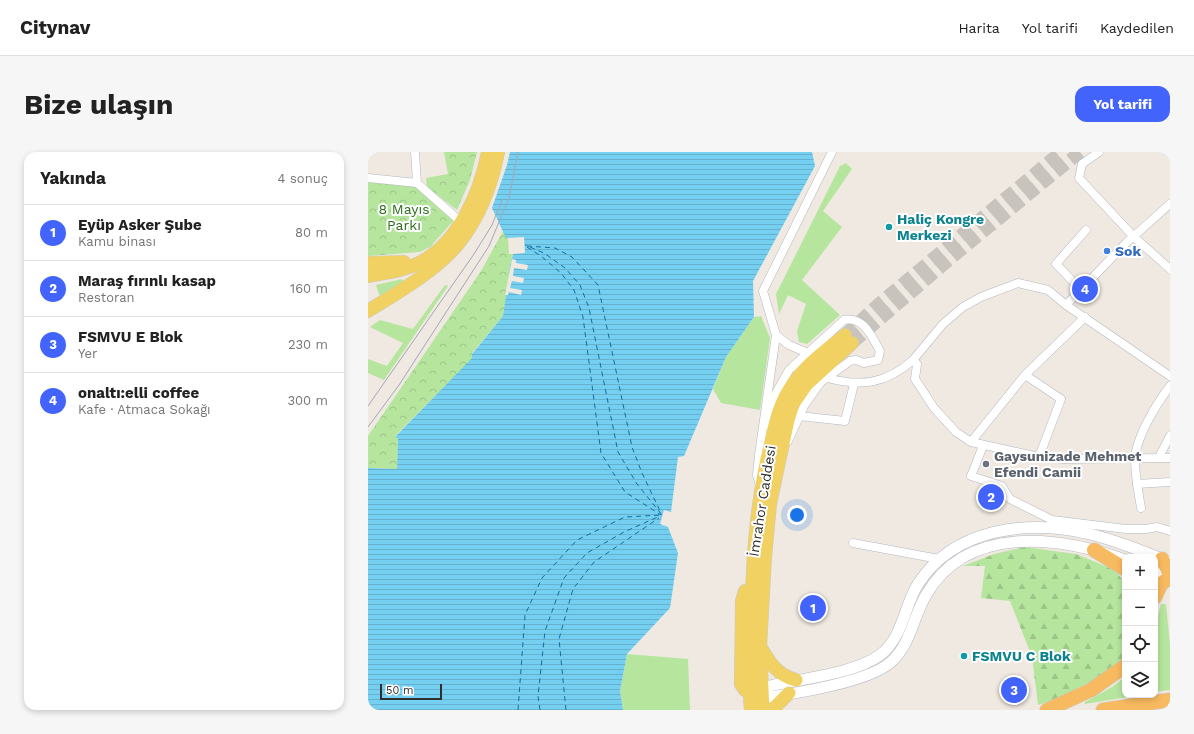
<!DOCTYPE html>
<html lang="tr">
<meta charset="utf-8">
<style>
body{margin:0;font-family:"Work Sans",sans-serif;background:#f6f6f6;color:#222}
.controls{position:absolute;right:12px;bottom:12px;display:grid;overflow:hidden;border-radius:8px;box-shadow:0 2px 6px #0003}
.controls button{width:36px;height:36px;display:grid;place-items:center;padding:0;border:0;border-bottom:1px solid #e0e0e0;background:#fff;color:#222;font:20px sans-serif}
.scale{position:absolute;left:12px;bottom:10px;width:62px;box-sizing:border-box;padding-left:4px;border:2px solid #2e2e2e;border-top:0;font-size:11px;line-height:14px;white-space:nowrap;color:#2e2e2e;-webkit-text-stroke:3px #fff;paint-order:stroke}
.you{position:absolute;left:429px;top:363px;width:14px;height:14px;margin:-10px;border:3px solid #fff;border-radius:50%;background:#1a73e8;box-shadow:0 0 0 6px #1a73e833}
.badge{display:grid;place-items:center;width:26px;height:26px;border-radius:50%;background:#4264fb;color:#fff;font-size:13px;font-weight:700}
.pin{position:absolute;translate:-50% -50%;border:2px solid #fff;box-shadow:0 1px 4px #0006}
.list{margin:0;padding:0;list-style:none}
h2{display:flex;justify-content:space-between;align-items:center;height:52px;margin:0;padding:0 16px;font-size:17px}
h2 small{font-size:13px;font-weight:400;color:#767676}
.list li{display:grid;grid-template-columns:26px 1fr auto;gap:12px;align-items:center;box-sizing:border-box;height:56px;padding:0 16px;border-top:1px solid #e0e0e0}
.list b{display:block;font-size:15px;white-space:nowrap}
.list p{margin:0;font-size:13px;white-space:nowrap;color:#767676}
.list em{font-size:13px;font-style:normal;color:#767676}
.icon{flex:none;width:22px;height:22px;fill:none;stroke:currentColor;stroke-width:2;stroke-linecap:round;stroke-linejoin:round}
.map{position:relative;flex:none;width:802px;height:558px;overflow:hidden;border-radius:12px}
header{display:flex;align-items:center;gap:24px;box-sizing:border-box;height:56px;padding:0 20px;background:#fff;border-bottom:1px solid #e0e0e0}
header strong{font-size:19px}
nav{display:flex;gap:22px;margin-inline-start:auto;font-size:14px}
.intro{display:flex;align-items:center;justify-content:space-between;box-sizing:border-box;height:96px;padding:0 24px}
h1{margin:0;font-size:28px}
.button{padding:10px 18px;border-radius:12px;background:#4264fb;color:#fff;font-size:14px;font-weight:700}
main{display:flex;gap:24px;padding:0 24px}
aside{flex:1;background:#fff;border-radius:12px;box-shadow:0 2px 6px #0003}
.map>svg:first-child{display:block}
.grass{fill:#b6e59e}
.forest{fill:url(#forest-firs)}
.park{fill:url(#park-crowns)}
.water{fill:url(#water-rules)}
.pier{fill:#efe9e1}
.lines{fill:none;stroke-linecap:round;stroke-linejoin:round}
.ferry{stroke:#0d6fa3;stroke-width:1;stroke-dasharray:5 4;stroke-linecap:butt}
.primary-tunnel{stroke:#c8c4bd;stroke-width:13;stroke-dasharray:13 6;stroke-linecap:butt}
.minor-casing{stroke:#b4b7c1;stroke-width:9}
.secondary-casing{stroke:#b4b7c1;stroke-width:12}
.primary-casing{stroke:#c9c9c9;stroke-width:14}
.trunk-casing{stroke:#c9c9c9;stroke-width:15}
.minor{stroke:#fff;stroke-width:8}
.secondary{stroke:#fff;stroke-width:11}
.primary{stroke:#f2d163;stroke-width:13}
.trunk{stroke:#f8ba60;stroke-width:14}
.tram{stroke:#a3a6b8;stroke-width:1}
.culture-dot{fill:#0f9aa8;stroke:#fff;stroke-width:1.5}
.shop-dot{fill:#3f7fe0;stroke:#fff;stroke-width:1.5}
.worship-dot{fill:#6b7280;stroke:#fff;stroke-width:1.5}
.labels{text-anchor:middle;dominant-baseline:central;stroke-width:4;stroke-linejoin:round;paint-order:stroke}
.park-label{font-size:14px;fill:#2c6e1b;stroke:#fff}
.culture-label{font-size:14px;font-weight:bold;fill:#0d838f;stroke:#fff;text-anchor:start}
.shop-label{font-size:14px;font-weight:bold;fill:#366cbe;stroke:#fff;text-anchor:start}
.worship-label{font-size:14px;font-weight:bold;fill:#5b616d;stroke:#fff;text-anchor:start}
.street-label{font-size:14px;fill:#2e2e2e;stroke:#fff}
</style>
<header>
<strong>Citynav</strong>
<nav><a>Harita</a><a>Yol tarifi</a><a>Kaydedilen</a></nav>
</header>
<div class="intro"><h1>Bize ulaşın</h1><a class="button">Yol tarifi</a></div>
<main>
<aside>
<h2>Yakında<small>4 sonuç</small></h2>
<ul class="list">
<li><span class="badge">1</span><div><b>Eyüp Asker Şube</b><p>Kamu binası</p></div><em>80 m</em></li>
<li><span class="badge">2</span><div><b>Maraş fırınlı kasap</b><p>Restoran</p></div><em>160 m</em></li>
<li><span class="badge">3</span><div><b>FSMVU E Blok</b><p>Yer</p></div><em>230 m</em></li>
<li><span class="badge">4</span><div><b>onaltı:elli coffee</b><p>Kafe · Atmaca Sokağı</p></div><em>300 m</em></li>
</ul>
</aside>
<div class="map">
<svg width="802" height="558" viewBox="0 0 802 558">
<defs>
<pattern id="forest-firs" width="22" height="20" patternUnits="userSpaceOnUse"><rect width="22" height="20" fill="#b6e59e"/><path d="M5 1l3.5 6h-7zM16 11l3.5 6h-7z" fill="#9dc588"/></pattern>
<pattern id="park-crowns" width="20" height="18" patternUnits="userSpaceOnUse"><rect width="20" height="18" fill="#b6e59e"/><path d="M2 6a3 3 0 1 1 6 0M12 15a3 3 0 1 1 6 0" fill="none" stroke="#9dc588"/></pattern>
<pattern id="water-rules" width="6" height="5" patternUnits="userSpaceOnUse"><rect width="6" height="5" fill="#75cff0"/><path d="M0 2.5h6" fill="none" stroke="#66b2ce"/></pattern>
</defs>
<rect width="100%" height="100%" fill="#efe9e1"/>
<g class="grass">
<path d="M478,11L484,17L455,59L474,75L434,128L472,163L439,192L431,190L429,179L438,152L420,143L411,162L408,142L472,14Z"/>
<path d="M34,127L35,130L12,145L8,133Z"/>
<path d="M77,133L80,134L16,228L0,221V207L19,214L35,191L2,175L12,168L45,177Z"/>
<path d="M393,164L402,186L392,258L353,251L345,237L358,205L386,165Z"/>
<path d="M793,452H798L802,493V538L787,540V474Z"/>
<path d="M259,502L320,507L322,558H255L252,539Z"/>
<path d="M757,525V543H772L717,552V550L744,535Z"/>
</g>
<path class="forest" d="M657,395L708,402L747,418L757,431V507L737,524L714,539L670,553L664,505L642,449L613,446L617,414H595L626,402Z"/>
<g class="park">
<path d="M76,0H109L102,28L89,58L59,35L58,26L80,22Z"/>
<path d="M0,27L51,30L87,67L62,95L52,100L0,104Z"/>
<path d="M135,79L140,86L141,102H145L142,114L135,164L104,201L105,206L27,284L30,286L29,317L0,316V284L113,119Z"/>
</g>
<path class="water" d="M142,0H444L447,14L385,129L386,165L358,205L316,304L310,305L303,360L296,358L292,372L300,375L310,401L302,456L259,502L252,539L255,558H0V316L29,317L30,286L27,285L104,206V202L135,164L142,114L145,102L157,101L156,85L138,86L124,56L139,13Z"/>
<path class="pier" d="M144,107L148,108V111L160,113L159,118L146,116L145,124L156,126L155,131L144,129L142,136L154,138L153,143L141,140L140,143H137Z"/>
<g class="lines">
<g class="ferry">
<path d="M159,94L187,96L204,105L230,133L264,295L274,321L293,361"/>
<path d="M159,95L173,104L193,121L206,138L215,165L233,301L257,340L293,363"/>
<path d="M150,558L157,463L174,426L209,388L257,365L294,363L269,332L250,300L221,156L212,133L197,116L176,101L157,93"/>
<path d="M172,558L170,544L177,479L196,426L219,401L256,380L292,364"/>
<path d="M198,558L191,487L205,437L226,410L291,366"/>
</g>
<g class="primary-tunnel">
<path d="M477,183L512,151L693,0"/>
<path d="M484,191L583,106L712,0"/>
</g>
<defs>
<g id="minor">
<path d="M47,0L49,31"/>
<path d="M731,0L714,12L711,26L766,85L802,117"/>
<path d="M0,26L49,31L93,70"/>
<path d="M713,138L688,112L718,78"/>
<path d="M698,153L758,91L802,52"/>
<path d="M408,183L421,193L440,201"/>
<path d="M657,223L693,247L671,305"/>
<path d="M802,224L698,153L680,138L650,131L613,145L595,155L575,172L545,208L549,212L547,227L566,256L588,280L603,290L671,305L696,307L802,306"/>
<path d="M459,226C493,235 518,232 545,208"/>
<path d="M802,234C789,251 768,285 767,307C767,315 768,324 769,332L802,330"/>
<path d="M431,264L477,269L486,232"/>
<path d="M396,275L408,241L421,218L476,168C496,164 504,185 512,199L510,208L496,211L488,208L482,209L453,230L436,254L420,289"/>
<path d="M603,290L657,223L717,165"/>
<path d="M615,294L603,324L634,334L642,347L684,368L758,377H778L789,375L802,379"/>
<path d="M791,305L802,284"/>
<path d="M769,332L773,356"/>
<path d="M392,334L389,323L391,303L408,183L395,139L464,0"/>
<path d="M485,391L571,407"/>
</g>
<g id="secondary">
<path d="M787,420L802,425"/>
<path d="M393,536C427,527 485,523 512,503C535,486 536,454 550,432C586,376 658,368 718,381C747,388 774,399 801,410"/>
<path d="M393,546C425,542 501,530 523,510C543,492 545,465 558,443C599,372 691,384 757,408"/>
</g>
<g id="primary">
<path d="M0,111L36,110"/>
<path d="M0,124C17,121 35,119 51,111C90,92 112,41 120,0"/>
<path d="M0,159C29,141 69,118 90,92C111,66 124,32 130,0"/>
<path d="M377,439L374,449L373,532L377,538L387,544"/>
<path d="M393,496C402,511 409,523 428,528"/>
<path d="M383,558C380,533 382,507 383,482C384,417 387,353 403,290C407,272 411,254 421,238C434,215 456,200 477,183"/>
<path d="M395,558L392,495L397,405L402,352L420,268L425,252L438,233L484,191"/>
<path d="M404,558L421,541"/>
</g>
<g id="trunk">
<path d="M726,398L757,417"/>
<path d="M794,407L800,418L802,426"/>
<path d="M787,445L793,432L802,425"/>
<path d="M679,558L723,538L757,514"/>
<path d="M735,558L802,548"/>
</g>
</defs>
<use href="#minor" class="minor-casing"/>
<use href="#secondary" class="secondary-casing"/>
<use href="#primary" class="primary-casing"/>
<use href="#trunk" class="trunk-casing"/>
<use href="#minor" class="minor"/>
<use href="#secondary" class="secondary"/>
<use href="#primary" class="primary"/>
<use href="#trunk" class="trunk"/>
<g class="tram">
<path d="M0,254L106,102L124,73L134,48"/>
<path d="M0,275L31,233L121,94L141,46L150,0"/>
</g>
</g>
<g class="culture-dot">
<circle cx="521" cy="75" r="4"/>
<circle cx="596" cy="504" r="4"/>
</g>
<circle class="shop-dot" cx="739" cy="99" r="4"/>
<circle class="worship-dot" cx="618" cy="312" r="4"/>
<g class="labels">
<g class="park-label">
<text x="36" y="57">8 Mayıs<tspan x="36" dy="16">Parkı</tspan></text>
</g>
<g class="culture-label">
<text x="529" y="67">Haliç Kongre<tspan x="529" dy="16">Merkezi</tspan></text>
<text x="604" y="504">FSMVU C Blok</text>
</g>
<g class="shop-label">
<text x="747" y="99">Sok</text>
</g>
<g class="worship-label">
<text x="626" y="304">Gaysunizade Mehmet<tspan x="626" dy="16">Efendi Camii</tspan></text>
</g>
<g class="street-label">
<text transform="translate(394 349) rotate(-81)">İmrahor Caddesi</text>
</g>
</g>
</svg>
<div class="controls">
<button>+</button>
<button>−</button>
<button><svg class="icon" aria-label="locate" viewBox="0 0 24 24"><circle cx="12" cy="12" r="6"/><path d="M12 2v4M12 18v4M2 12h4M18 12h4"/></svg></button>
<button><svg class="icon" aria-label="layers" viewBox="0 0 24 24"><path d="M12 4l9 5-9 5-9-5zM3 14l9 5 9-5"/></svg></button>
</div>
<div class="scale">50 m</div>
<div class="you"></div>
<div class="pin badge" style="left:445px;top:456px">1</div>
<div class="pin badge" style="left:623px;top:345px">2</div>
<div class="pin badge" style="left:646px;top:538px">3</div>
<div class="pin badge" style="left:717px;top:137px">4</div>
</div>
</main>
